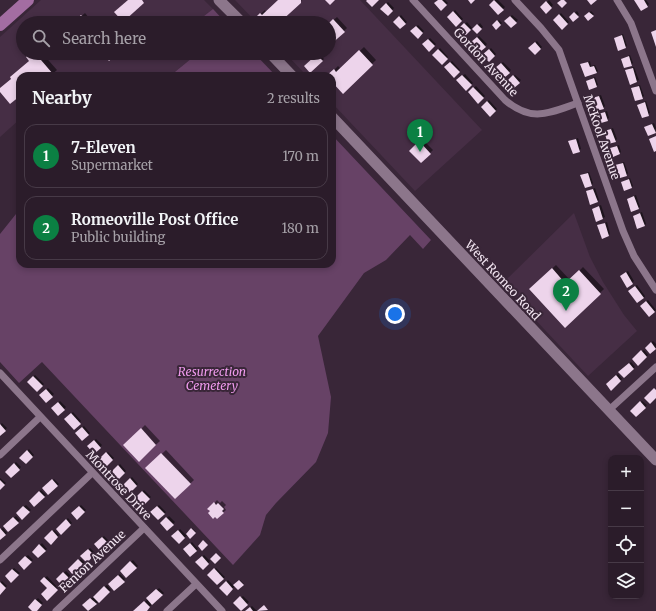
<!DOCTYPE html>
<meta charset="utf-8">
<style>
body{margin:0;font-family:Merriweather,serif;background:#332532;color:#f1f3f6}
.controls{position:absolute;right:12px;bottom:12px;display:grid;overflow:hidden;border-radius:8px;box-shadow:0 2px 6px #0003}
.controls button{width:36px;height:36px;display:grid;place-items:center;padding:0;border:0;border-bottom:1px solid #473a47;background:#2b1c2a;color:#f1f3f6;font:20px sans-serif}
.you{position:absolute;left:395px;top:314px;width:14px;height:14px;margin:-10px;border:3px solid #fff;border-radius:50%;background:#1a73e8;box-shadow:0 0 0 6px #1a73e833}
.badge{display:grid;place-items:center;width:26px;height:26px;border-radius:50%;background:#0b8043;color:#fff;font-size:13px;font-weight:700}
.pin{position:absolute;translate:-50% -33px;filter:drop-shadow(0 1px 2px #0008)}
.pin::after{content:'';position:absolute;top:21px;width:14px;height:12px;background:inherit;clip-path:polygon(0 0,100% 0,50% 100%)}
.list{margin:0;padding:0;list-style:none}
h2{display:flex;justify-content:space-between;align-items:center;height:52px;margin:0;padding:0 16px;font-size:17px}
h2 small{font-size:13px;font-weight:400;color:#a6a1a8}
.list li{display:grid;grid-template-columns:26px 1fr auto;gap:12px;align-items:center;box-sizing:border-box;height:64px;margin:0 8px 8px;padding:0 8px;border:1px solid #473a47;border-radius:12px}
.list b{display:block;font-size:15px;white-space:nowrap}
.list p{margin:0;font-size:13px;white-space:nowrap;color:#a6a1a8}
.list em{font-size:13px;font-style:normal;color:#a6a1a8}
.icon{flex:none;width:22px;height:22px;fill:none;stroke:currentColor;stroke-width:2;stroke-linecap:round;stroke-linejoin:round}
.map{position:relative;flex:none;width:656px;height:611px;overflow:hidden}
.search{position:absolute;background:#2b1c2a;box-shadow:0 2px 6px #0003;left:16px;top:16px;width:320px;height:44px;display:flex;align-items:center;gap:10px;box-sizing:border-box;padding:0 14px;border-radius:22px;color:#a6a1a8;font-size:15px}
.panel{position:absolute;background:#2b1c2a;box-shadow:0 2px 6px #0003;left:16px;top:72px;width:320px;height:196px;border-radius:12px}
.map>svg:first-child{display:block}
.built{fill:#462e45}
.green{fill:#674266}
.shadow{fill:#0007}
.building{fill:#edd4eb}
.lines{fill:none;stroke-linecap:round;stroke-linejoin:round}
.minor{stroke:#8c768b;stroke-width:7}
.secondary{stroke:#8c768b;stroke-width:11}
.primary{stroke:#a36da2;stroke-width:12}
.labels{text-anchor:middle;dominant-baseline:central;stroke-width:4;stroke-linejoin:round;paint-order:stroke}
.street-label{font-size:12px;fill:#f1e4f0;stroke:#392638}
.park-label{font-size:12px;font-style:italic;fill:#f09bee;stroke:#392638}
</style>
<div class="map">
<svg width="656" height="611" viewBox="0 0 656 611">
<rect width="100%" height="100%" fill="#392638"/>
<g class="built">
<path d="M41,0H204L213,9L195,23H23V53H198L170,76H20V119L0,137V37Z"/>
<path d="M235,0H360L482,130L415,191L332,103V76H307L285,53H329V23H257Z"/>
<path d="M574,213L590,257L603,282L624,315L637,331L588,376L502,284Z"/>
</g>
<g class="green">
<path d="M213,9L226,23H195Z"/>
<path d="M198,53H254L276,76H170Z"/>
<path d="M332,135L431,240L423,249L410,235L386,260L364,273L318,336L331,397L328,433L316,462L276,503L266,515L260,535L233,565L42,362L19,383L0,362V234L20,209V264H332Z"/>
</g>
<g class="shadow">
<path d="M279,0H302L277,23H262L257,17L265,10L266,12Z"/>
<path d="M439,0H445L448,3L441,9Z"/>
<path d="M495,0H498L505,7L498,14L490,5Z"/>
<path d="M549,0L553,5L546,12L542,7Z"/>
<path d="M636,0H646L649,4L647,6Z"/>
<path d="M388,2L394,8L388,15L382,9Z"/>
<path d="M455,10L463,19L456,25L448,17Z"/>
<path d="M577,11L579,14L573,20L570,17Z"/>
<path d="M591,11L594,14L588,20L585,16Z"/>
<path d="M85,13L93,23H77L76,21Z"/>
<path d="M561,13L569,22L562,28L554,20Z"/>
<path d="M401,15L407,22L400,28L394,22Z"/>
<path d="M512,15L518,20L511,27L505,21Z"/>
<path d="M337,17L347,28L330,44L329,42V24Z"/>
<path d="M499,20L502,23L496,29L493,25Z"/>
<path d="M467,22L472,28L465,35L460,29Z"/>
<path d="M480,23L483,27L477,32L474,29Z"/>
<path d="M418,25L424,31L418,37L412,31Z"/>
<path d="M623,34L627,46L625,47L615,38Z"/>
<path d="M479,36L487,44L480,51L472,42Z"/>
<path d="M430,38L436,44L430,50L424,44Z"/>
<path d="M537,41L542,47L535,54L530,48Z"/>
<path d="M364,47L376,60L343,92L332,81V76H328L338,66L341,69Z"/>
<path d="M440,48L448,57L442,63L434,55Z"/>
<path d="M491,48L496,54L489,61L484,55Z"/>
<path d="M31,53H42L57,70L50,76H20V95L0,91L30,60Z"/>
<path d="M317,55L319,58L321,56L324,59L310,72L305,66Z"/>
<path d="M630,55L633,63L631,65L622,59Z"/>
<path d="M452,61L460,70L454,76L446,67Z"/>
<path d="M590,61L591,66L595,65L598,71L596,73L582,65Z"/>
<path d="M503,62L511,70L504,77L496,68Z"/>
<path d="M634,67L639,80L631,83L626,70Z"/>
<path d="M465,74L473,83L466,89L458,80Z"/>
<path d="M515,75L521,80L514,87L508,81Z"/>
<path d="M595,77L598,85L596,86L587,81Z"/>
<path d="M640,85L644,96L642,98L632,88Z"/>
<path d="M476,86L485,96L478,102L469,92Z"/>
<path d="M601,95L605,106L603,108L593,98Z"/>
<path d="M489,100L497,109L491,115L482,107Z"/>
<path d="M646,101L650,113L642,117L638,105Z"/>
<path d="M607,111L609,118L601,122L599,114Z"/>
<path d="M654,123L656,128L655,132L646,127Z"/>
<path d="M613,128L617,139L615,141L605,132Z"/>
<path d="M578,138L581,149L573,153L570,142Z"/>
<path d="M422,139L433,150L421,162L410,151Z"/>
<path d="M619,145L621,152L620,153L611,148Z"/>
<path d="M624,162L628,173L627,175L616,165Z"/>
<path d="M589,172L593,183L592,185L581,175Z"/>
<path d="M630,178L633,186L631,188L622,182Z"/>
<path d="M595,188L599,200L597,201L587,192Z"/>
<path d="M636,195L640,207L638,208L628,199Z"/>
<path d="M601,205L605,217L597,221L593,209Z"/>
<path d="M642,212L646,224L644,226L634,216Z"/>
<path d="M607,222L610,234L609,235L599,226Z"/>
<path d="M556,265L570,280L583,267L604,289L565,326L530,289Z"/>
<path d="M628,271L634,281L627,286L621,276Z"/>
<path d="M637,285L645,296L644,298L631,289Z"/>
<path d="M648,300L656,310L649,316L641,306Z"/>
<path d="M653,341L656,344V348L650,353L646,348Z"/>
<path d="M644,350L648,355L638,365L633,359Z"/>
<path d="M631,362L635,367L624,377L620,372Z"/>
<path d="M618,374L622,379L611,389L607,384Z"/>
<path d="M35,375L44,384L37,391L28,382Z"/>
<path d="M48,388L54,394L46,401L40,395Z"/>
<path d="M60,401L66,407L58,415L52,408Z"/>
<path d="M642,401L647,405L636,416L631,411Z"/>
<path d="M73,412L81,421L74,429L65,419Z"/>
<path d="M2,423L7,428L0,435V425Z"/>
<path d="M145,425L160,441L139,460L125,445Z"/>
<path d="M84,426L90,433L82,440L76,433Z"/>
<path d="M96,439L102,445L94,453L88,446Z"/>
<path d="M29,449L34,455L26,463L21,458Z"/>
<path d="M166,450L194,480L175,498L147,468Z"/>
<path d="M108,452L114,458L106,465L100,459Z"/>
<path d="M16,462L21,467L11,477L6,472Z"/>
<path d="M120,464L126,471L118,478L112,472Z"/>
<path d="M132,477L138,484L130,491L124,485Z"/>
<path d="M0,478L6,483L0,488Z"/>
<path d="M54,479L59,484L48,494L43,488Z"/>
<path d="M41,490L46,495L34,505L30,501Z"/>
<path d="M144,490L151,497L143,504L137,498Z"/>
<path d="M217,500L220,503L222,501L226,505L224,507L226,510L217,518L209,509Z"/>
<path d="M26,505L31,510L22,518L17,513Z"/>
<path d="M81,505L86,510L77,518L72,513Z"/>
<path d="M159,505L166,512L158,519L152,512Z"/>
<path d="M16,516L20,520L8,531L4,526Z"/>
<path d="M169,516L175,522L167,530L161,523Z"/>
<path d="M68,518L72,523L61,533L57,529Z"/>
<path d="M3,528L7,533L0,539V530Z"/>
<path d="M192,528L196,532L190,537L188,534L179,543L173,536L180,529L186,535Z"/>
<path d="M54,530L59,535L51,543L46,538Z"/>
<path d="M104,536L109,541L100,549L95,544Z"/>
<path d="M192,542L198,549L190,556L184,549Z"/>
<path d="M42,543L47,549L38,557L33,552Z"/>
<path d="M90,548L95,553L87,561L82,556Z"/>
<path d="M28,555L33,560L24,568L19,563Z"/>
<path d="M204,555L210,561L203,569L197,562Z"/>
<path d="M81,559L85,563L73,573L69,569Z"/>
<path d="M133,560L138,566L126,576L121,571Z"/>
<path d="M14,568L20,573L11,582L6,576Z"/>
<path d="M216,568L225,577L217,584L209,575Z"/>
<path d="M66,571L71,576L62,585L57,579Z"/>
<path d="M120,574L125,579L114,590L109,584Z"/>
<path d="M47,576L58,588L47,599L49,588L42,581Z"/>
<path d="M228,580L234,586L240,580L244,584L238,589L235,586L227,594L221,588Z"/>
<path d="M2,581L7,586L0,593V583Z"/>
<path d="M107,585L111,590L89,610L84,605Z"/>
<path d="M159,588L164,593L145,611H136Z"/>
<path d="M243,596L249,602L241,609L235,603Z"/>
<path d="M38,598L43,603L34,611L29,607Z"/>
<path d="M252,606L257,611H246Z"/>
</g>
<g class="building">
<path d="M128,0H142L144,3L123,22L114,12Z"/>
<path d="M278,0H301V3L279,23H261L256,17L260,13L262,15Z"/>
<path d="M325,0H335L330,5Z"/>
<path d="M367,0H379L372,7L366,1Z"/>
<path d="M438,0H442L447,5L441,11L434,3Z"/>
<path d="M468,0H475L471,4Z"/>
<path d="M494,0L504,10L498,15L489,5Z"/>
<path d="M561,0H564L567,3L562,8L557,3Z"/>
<path d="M587,0H597L591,5Z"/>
<path d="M634,0H644L648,7L641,11Z"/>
<path d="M546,1L552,8L546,14L540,7Z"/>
<path d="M386,3L393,11L388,16L380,9Z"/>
<path d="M453,11L462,21L456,27L447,17Z"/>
<path d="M574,12L579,17L573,22L569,17Z"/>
<path d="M589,12L594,16L588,21L584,16Z"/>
<path d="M559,14L568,24L562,30L553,20Z"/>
<path d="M81,15L88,23H76L74,21Z"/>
<path d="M399,16L406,24L400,29L393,22Z"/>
<path d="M510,16L517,23L511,28L504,21Z"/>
<path d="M333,19L345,32L330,45L329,44V23Z"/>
<path d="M497,20L501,25L496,30L492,25Z"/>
<path d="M464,23L471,30L465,36L458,29Z"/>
<path d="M477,24L482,29L477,34L472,29Z"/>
<path d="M416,26L423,33L418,39L410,31Z"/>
<path d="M656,30V47L651,32Z"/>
<path d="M622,35L626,48L618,51L614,38Z"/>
<path d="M477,37L486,47L480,52L471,42Z"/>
<path d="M428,39L435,46L429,52L422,44Z"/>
<path d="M535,42L541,49L535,55L528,48Z"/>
<path d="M438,49L448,59L442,65L432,55Z"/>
<path d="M489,49L495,56L489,62L482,55Z"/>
<path d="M359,50L373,65L343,94L332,82V76H326L334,69L336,72Z"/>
<path d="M30,53H35L53,74L51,76H20V96L10,104L0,92V88L11,79L10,77L29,61L26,57Z"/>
<path d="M102,53H114L116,55L109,61Z"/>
<path d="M315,56L317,59L319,57L323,61L310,73L304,66Z"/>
<path d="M629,56L632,66L624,68L621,59Z"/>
<path d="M450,62L460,72L454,78L444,67Z"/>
<path d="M588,62L590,67L594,66L597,73L585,77L580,64Z"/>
<path d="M501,63L510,73L504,78L495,68Z"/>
<path d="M633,68L637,82L630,85L625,70Z"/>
<path d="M462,75L472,85L466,91L456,80Z"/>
<path d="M513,75L520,83L514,88L507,81Z"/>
<path d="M594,78L597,87L589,90L586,81Z"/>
<path d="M639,86L643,99L635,101L631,88Z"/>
<path d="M473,87L484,98L478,104L468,92Z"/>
<path d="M599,96L604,109L596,111L592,98Z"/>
<path d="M487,101L496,111L490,117L481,107Z"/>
<path d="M645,102L649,116L642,118L637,105Z"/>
<path d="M605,112L608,121L601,123L598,114Z"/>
<path d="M652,124L656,133L648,136L644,127Z"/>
<path d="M611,129L616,142L608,144L604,131Z"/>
<path d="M656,136V151L654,152L649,139Z"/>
<path d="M576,139L580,152L573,154L568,141Z"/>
<path d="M419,141L431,154L421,163L409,151Z"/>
<path d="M617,146L620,154L613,157L610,148Z"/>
<path d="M623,163L627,176L620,178L615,165Z"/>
<path d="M588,173L592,186L585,188L580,175Z"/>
<path d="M629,179L632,188L624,191L621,182Z"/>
<path d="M593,189L598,202L590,205L586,191Z"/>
<path d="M634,196L639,209L631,212L627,199Z"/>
<path d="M599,206L603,219L596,222L592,209Z"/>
<path d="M640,213L645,226L637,229L633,216Z"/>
<path d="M605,223L609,236L602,239L597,225Z"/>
<path d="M552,268L565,283L579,270L601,294L565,328L529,289Z"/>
<path d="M626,272L633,284L627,288L620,276Z"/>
<path d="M635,286L644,298L637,303L628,291Z"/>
<path d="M646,301L655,312L649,317L640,306Z"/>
<path d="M651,342L656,349L650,354L645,348Z"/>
<path d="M641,350L647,357L638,366L632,359Z"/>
<path d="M629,363L634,369L624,378L618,372Z"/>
<path d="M616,375L621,381L611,391L606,384Z"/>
<path d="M33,376L43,386L37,392L27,382Z"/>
<path d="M654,388L656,390V398L650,404L644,398Z"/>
<path d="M46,389L53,397L46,403L39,395Z"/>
<path d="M640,401L646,408L636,417L630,411Z"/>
<path d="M58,402L65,410L58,416L51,408Z"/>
<path d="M71,413L81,424L74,430L64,419Z"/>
<path d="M0,424L6,431L0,436Z"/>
<path d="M82,427L89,435L82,441L75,433Z"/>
<path d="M141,428L156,445L139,462L123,445Z"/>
<path d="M94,440L101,448L94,454L87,446Z"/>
<path d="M27,450L33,457L26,464L19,458Z"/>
<path d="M106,452L113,460L106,467L99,459Z"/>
<path d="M161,453L191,484L175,499L145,468Z"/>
<path d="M14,463L20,470L11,478L5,472Z"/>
<path d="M118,465L125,473L118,480L111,472Z"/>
<path d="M130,478L137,486L130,493L123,485Z"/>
<path d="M52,479L58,486L48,495L42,488Z"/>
<path d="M0,480L5,485L0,490Z"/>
<path d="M39,491L45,497L34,507L29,501Z"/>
<path d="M142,491L150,499L143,506L135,498Z"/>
<path d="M214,502L216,505L218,503L224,509L222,511L224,513L217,519L215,517L213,519L208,513L210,511L207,509Z"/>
<path d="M23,506L30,512L22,520L16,513Z"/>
<path d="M79,506L85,512L77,520L71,513Z"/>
<path d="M157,506L165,514L158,520L150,512Z"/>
<path d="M13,517L19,523L8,532L3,526Z"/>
<path d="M166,517L174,525L167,531L160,523Z"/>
<path d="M66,519L71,525L61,535L56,529Z"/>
<path d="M0,528L6,535L0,540Z"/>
<path d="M191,528L196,533L190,539L186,534Z"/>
<path d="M52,530L58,537L51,545L44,538Z"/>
<path d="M178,530L185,538L179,544L171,536Z"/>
<path d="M102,537L108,543L100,551L94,544Z"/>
<path d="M203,540L208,545L202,551L198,546Z"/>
<path d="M190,543L197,551L190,557L183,549Z"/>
<path d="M39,544L46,551L38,558L32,552Z"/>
<path d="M88,549L94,555L87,563L80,556Z"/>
<path d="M216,553L221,558L215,564L210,559Z"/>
<path d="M25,556L32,562L24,570L18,563Z"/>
<path d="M202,556L209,564L203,570L195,562Z"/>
<path d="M78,559L84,565L73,575L68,569Z"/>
<path d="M130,561L137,568L126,578L120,571Z"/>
<path d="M214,568L224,579L217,585L207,575Z"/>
<path d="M12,569L19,575L11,583L5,576Z"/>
<path d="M63,572L70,579L62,586L56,579Z"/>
<path d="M118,575L125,582L114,591L108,584Z"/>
<path d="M44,577L58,590L47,601L41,594L47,588L40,581Z"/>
<path d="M239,580L244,585L238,590L233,585Z"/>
<path d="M226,581L233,589L227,596L219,588Z"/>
<path d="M0,582L6,588L0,595Z"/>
<path d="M104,586L110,592L99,603L93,597Z"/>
<path d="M156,589L163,595L152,605L146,598Z"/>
<path d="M240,596L248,605L241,611L233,603Z"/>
<path d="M90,598L97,604L88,611L82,605Z"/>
<path d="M35,599L42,605L37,611H32L28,607Z"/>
<path d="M144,601L150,607L147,611H133Z"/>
<path d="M264,605L268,610L257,611Z"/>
<path d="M250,607L253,611H245Z"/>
</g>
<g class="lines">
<g class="minor">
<path d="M413,0L505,100C532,123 549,113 578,103"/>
<path d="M515,0L541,28L559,50L623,231L634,256L656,290"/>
<path d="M617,0L631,23L656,91"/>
<path d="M0,373L222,611"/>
<path d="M609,410L656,367"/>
<path d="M0,455L40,417"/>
<path d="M0,560L92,473"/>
<path d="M56,611L144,528"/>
<path d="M167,611L196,584"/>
</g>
<g class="secondary">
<path d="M219,0L242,23"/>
<path d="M270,53L292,76"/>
<path d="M332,117L656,460"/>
</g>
<path class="primary" d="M0,25L28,0"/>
</g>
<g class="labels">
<g class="street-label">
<text transform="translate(486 62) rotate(47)">Gordon Avenue</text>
<text transform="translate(602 137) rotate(71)">McKool Avenue</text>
<text transform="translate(503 280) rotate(47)">West Romeo Road</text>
<text transform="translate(119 485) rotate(47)">Montrose Drive</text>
<text transform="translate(92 561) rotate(-43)">Fenton Avenue</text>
</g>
<g class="park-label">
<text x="212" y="371">Resurrection<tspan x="212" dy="14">Cemetery</tspan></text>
</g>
</g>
</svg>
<div class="controls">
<button>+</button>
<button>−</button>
<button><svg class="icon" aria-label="locate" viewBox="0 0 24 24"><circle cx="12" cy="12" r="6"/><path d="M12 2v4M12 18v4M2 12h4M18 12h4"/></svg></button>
<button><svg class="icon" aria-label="layers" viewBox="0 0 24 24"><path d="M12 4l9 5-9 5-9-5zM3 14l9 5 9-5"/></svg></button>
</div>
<div class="you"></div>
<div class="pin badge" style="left:420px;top:152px">1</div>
<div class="pin badge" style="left:566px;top:311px">2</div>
<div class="search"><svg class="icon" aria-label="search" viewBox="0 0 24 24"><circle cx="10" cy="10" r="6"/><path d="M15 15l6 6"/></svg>Search here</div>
<section class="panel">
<h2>Nearby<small>2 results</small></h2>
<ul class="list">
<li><span class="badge">1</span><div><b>7-Eleven</b><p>Supermarket</p></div><em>170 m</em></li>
<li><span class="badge">2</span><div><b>Romeoville Post Office</b><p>Public building</p></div><em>180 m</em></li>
</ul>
</section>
</div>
